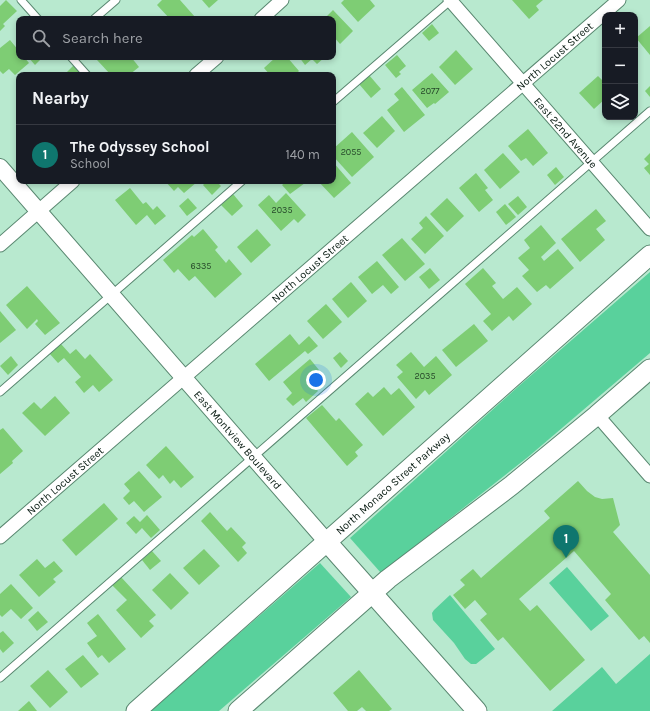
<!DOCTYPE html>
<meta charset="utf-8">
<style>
body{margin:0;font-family:Karla,sans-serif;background:#242831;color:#f1f3f6}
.controls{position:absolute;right:12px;top:12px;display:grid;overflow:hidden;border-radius:8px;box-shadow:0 2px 6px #0003}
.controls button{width:36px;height:36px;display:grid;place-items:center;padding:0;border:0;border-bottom:1px solid #363941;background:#171b24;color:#f1f3f6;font:20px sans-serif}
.you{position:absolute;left:316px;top:380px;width:14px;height:14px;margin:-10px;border:3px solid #fff;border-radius:50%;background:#1a73e8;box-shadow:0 0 0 6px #1a73e833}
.badge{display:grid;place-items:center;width:26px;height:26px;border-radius:50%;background:#0f766e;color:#fff;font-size:13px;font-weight:700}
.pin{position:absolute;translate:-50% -33px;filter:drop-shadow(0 1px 2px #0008)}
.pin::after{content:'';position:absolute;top:21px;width:14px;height:12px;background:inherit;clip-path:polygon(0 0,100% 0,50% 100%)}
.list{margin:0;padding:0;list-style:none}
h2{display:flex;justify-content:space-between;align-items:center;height:52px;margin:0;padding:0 16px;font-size:17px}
h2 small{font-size:13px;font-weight:400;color:#9ea1a6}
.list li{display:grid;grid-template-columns:26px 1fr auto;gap:12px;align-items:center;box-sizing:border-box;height:60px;padding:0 16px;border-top:1px solid #363941}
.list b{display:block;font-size:15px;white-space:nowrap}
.list p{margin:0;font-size:13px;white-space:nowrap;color:#9ea1a6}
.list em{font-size:13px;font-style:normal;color:#9ea1a6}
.icon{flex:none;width:22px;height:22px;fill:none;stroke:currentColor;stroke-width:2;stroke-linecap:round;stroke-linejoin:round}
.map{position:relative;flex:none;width:650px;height:711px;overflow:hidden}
.search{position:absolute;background:#171b24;box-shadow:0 2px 6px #0003;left:16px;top:16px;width:320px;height:44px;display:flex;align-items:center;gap:10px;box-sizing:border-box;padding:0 14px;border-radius:8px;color:#9ea1a6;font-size:15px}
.panel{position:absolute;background:#171b24;box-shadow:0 2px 6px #0003;left:16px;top:72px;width:320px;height:112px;border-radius:8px}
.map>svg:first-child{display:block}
.green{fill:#59d19c}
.building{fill:#7ecd74}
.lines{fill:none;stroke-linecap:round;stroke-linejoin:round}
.service-casing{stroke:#598770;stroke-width:9}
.minor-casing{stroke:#598770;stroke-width:15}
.tertiary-casing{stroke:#598770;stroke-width:18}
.secondary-casing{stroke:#598770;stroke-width:21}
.service{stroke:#fff;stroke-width:7}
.minor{stroke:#fff;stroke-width:13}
.tertiary{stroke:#fff;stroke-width:16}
.secondary{stroke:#fff;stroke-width:19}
.labels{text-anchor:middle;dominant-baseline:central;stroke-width:4;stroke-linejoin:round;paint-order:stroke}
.number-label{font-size:9px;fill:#26482a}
.street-label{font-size:11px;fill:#081b12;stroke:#f9fefb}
</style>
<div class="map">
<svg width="650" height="711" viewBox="0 0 650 711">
<rect width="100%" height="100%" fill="#b8e9cf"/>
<g class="green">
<path d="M650,272V353L528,457L381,573L350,538L520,385Z"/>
<path d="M320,563L351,597L219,711H150Z"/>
<path d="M567,567L609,616L591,631L549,583Z"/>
<path d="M450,595L495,649L476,664H471L465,659L454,643L433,620L432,613L434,610Z"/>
<path d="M650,654V711H552L602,667L616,684Z"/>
</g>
<g class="building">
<path d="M6,0L17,11L3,24L5,26L0,31V6Z"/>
<path d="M162,0H180L195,17L193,19H170L157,5Z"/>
<path d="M202,0H218L209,8Z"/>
<path d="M344,0H370L375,6L358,22L341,3Z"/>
<path d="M512,0H543L536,6L539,10L529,19Z"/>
<path d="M333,10L353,31L340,44L333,36V19H324Z"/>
<path d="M432,24L439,33L429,41L422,33Z"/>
<path d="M650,26V55L636,38Z"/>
<path d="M10,40L19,51V57H24L29,63L15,75L9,69L3,74L0,71V48Z"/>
<path d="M456,50L473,69L455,85L439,67Z"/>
<path d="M397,55L406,66L399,72L401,74L396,78L385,65Z"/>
<path d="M28,57H43L35,65Z"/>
<path d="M100,57H131L139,67L129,75H111L97,60Z"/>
<path d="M276,57H287L299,71L295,75H270L264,68Z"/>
<path d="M299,57H325L317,64L312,59L305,65Z"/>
<path d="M74,65L83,75H64Z"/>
<path d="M432,73L449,92L435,104L434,103L427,108L412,90Z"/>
<path d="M369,75L381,89L371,98L359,84Z"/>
<path d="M598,76L605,83V99L594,109L579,93Z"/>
<path d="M650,86V97L645,91Z"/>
<path d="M402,87L425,115L404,132L387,110L399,100L394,94Z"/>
<path d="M382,116L395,131L377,148L363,133Z"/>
<path d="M528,129L548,153L533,166L526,158L521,161L508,146Z"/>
<path d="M352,132L374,157L352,177L333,156V149Z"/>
<path d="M503,153L520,172L500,189L484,170Z"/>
<path d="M650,153V175L644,168L649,164L644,159Z"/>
<path d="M333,162L351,183L334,198L318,181H333Z"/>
<path d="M556,167L564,177L555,185L547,175Z"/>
<path d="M476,173L488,188L485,190L493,200L479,212L459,188Z"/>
<path d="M165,181H196L197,182L184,193L178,187L174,191Z"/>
<path d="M207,181H216L221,186L212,195L203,185Z"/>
<path d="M287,181H303L305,183L290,194L282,185Z"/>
<path d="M130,188L143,204L146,202L153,210L157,206L166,216L155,225L147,215L136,225L115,200Z"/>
<path d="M286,193L306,215L298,223L294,219L281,231L258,205L269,195L276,203Z"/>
<path d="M233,194L243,206L232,216L221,205Z"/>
<path d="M518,196L527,207L518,215L508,204Z"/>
<path d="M188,198L197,208L187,216L179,206Z"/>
<path d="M447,198L464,216L447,232L430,214Z"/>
<path d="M505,204L516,217L506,225L496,212Z"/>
<path d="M596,209L606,221L596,229L605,240L580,262L561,239Z"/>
<path d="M426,216L444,236L425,254L411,239L423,228L419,223Z"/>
<path d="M541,225L556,243L541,257L544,261L558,249L574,268L550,289L546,285L537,292L522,276L529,270L518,258L530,248L524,240Z"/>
<path d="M203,229L218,247L215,250L226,263L229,259L242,274L215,298L195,276L189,281L178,269L174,273L163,260L192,235L194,237Z"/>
<path d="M257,229L271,245L251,263L237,247Z"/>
<path d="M402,238L425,264L405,281L382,255Z"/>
<path d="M377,261L399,287L391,294L383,285L372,294L358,277Z"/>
<path d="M430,268L440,280L429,289L419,277Z"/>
<path d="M483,268L496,283L492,286L503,299L517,287L532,304L513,321L509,316L492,331L483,321L491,314L465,284Z"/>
<path d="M351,282L367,301L348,318L332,299Z"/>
<path d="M27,286L60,323L45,335L35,324L38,321L37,319L27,329L6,305Z"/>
<path d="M326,304L342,322L323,339L307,321Z"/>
<path d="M0,311L16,330L0,343Z"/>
<path d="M474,324L488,341L456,367L442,350Z"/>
<path d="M290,334L299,345L309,336L318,346L308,354L305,351L269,381L255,364Z"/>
<path d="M61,344L70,354L76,349L85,359L90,354L113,380L99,392L93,385L84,393L75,382L81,377L64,358L58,363L49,353Z"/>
<path d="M340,352L348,361L341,368L333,358Z"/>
<path d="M411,352L424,367L436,356L452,375L429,395L425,390L416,399L397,377L403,372L396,365Z"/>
<path d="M11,356L18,365L8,375L0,366Z"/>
<path d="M310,359L319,370L308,379L318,391L306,402L303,398L293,406L286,399L292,393L283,382Z"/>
<path d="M384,387L391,395L399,388L415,407L383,436L355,404L368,392L373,397Z"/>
<path d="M55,396L70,413L45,436L22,413L34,402L41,409Z"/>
<path d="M322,405L336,421L339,418L363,445L355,452L358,456L347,466L306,418Z"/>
<path d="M3,428L23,451L12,461L13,463L0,474V430Z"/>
<path d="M166,446L194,477L181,488L174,480L170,484L163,475L159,479L146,465Z"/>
<path d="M139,471L162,497L144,512L134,501L129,505L123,498L130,491L124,484Z"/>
<path d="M578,481L587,491L595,497L602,499L613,498L620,525L613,532L650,575V643L644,636L639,640L605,600L611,594L574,551L519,599L530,611L537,605L585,660L550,691L503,637L498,641L480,620L487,614L475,600L465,609L453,595L465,585L460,580L473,569L481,578L550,518L544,511Z"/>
<path d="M104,503L118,519L76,556L62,540Z"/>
<path d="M210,512L227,531L231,527L246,543L242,547L247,553L238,562L201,521Z"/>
<path d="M147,515L160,530L151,538L142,528L136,534L126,523L134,516L140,522Z"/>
<path d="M204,549L220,566L199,585L183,568Z"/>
<path d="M152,551L161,561L150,570L142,560Z"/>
<path d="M37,559L45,568L54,561L63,571L53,579L56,582L39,597L19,575Z"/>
<path d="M170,573L189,593L171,610L152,590Z"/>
<path d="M121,577L156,615L149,621L154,626L141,638L116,610L127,600L112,585Z"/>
<path d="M11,584L33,608L21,619L11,609L2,617L0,615V594Z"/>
<path d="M38,611L48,622L37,631L28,620Z"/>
<path d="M98,614L126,649L109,663L102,655L98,658L87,643L97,636L87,623Z"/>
<path d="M3,631L14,643L3,653L0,649V633Z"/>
<path d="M83,655L99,674L81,688L65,669Z"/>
<path d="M48,670L68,692L50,708L30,686Z"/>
<path d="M359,670L392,709L389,711H366L362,707L357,711H348L333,693Z"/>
<path d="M29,701L37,711H18Z"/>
</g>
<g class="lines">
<defs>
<g id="service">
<path d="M21,0L38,19"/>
<path d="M94,19L116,0"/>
<path d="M71,57L87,75"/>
<path d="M333,102L451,0"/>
<path d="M0,392L242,181"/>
<path d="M0,678L650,111"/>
</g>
<g id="minor">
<path id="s1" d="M450,0L650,229"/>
<path d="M261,19L282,0"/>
<path d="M196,75L217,57"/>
<path d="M0,245L73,181"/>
<path d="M597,415L650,476"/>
<path id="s2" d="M0,537L619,0"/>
</g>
<g id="tertiary">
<path id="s3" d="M0,167L327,542"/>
</g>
<g id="secondary">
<path d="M327,542L477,711"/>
<path id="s4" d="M136,711L650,255"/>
<path d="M238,711L388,579L512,485L597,415L650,369"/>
</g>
</defs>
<use href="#service" class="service-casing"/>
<use href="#minor" class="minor-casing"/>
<use href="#tertiary" class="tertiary-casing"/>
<use href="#secondary" class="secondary-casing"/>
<use href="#service" class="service"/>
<use href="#minor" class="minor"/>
<use href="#tertiary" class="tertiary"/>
<use href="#secondary" class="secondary"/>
</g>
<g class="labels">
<g class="number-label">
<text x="430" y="91">2077</text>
<text x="351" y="152">2055</text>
<text x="282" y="210">2035</text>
<text x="201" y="266">6335</text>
<text x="425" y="376">2035</text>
</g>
<g class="street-label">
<text stroke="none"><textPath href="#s2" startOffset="734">North Locust Street</textPath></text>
<text stroke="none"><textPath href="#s1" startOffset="176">East 22nd Avenue</textPath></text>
<text stroke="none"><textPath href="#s2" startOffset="410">North Locust Street</textPath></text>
<text stroke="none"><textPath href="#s3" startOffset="362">East Montview Boulevard</textPath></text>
<text stroke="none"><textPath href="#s2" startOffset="86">North Locust Street</textPath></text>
<text stroke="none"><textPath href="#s4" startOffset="343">North Monaco Street Parkway</textPath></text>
</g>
</g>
</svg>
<div class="controls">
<button>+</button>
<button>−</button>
<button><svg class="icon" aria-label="layers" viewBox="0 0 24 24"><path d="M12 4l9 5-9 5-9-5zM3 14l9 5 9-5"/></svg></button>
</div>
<div class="you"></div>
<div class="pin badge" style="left:566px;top:558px">1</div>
<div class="search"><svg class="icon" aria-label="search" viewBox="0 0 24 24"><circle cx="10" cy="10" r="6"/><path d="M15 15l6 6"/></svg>Search here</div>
<section class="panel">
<h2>Nearby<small></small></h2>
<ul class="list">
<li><span class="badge">1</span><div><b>The Odyssey School</b><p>School</p></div><em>140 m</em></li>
</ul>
</section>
</div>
